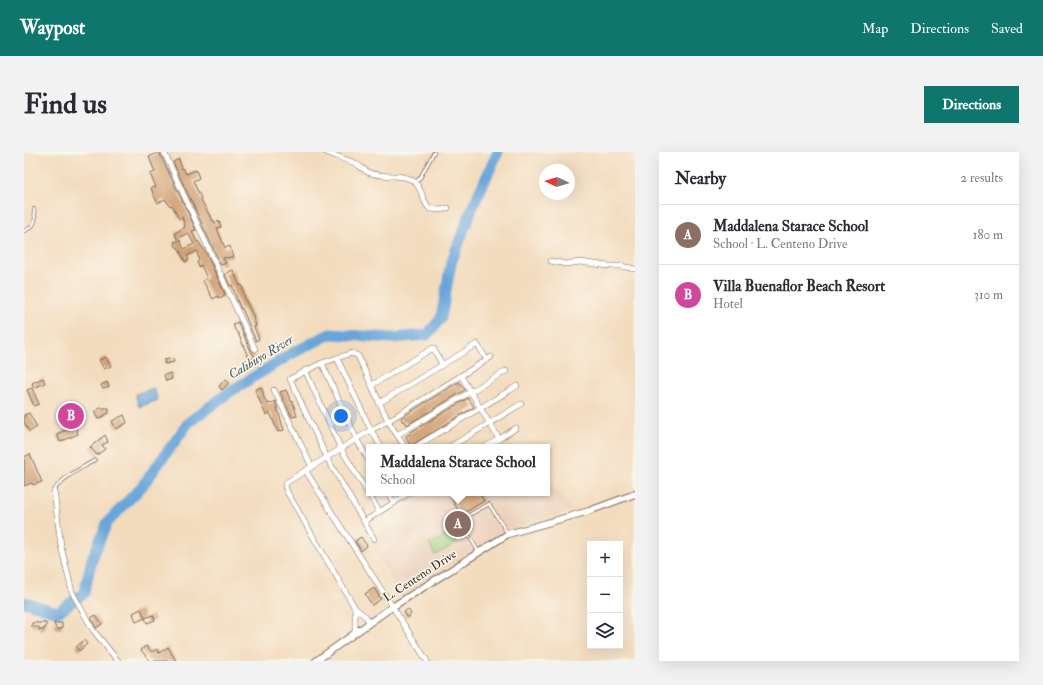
<!DOCTYPE html>
<meta charset="utf-8">
<style>
body{margin:0;font-family:"IM FELL Double Pica",serif;background:#f2f2f3;color:#2b2b33}
.controls{position:absolute;right:12px;bottom:12px;display:grid;overflow:hidden;border-radius:0px;box-shadow:0 4px 16px #0002}
.controls button{width:36px;height:36px;display:grid;place-items:center;padding:0;border:0;border-bottom:1px solid #e1e1e2;background:#fff;color:#2b2b33;font:20px sans-serif}
.compass{position:absolute;left:515px;top:12px;width:36px;height:36px;border-radius:50%;background:#fff;box-shadow:0 4px 16px #0002;rotate:274deg}
.you{position:absolute;left:317px;top:264px;width:14px;height:14px;margin:-10px;border:3px solid #fff;border-radius:50%;background:#1a73e8;box-shadow:0 0 0 6px #1a73e833}
.badge{display:grid;place-items:center;width:26px;height:26px;border-radius:50%;background:#0f766e;color:#fff;font-size:13px;font-weight:700}
.pin{position:absolute;translate:-50% -50%;border:2px solid #fff;box-shadow:0 1px 4px #0006}
.popup{position:absolute;left:342px;top:292px;width:184px;height:52px;box-sizing:border-box;display:grid;place-content:center;border-radius:0px;background:#fff;filter:drop-shadow(0 1px 3px #0005);font-size:13px;white-space:nowrap;color:#7c7c81}
.popup b{font-size:15px;color:#2b2b33}
.popup::after{content:'';position:absolute;left:50%;top:100%;margin-left:-8px;border:8px solid transparent;border-top-color:#fff}
.list{margin:0;padding:0;list-style:none}
h2{display:flex;justify-content:space-between;align-items:center;height:52px;margin:0;padding:0 16px;font-size:17px}
h2 small{font-size:13px;font-weight:400;color:#7c7c81}
.list li{display:grid;grid-template-columns:26px 1fr auto;gap:12px;align-items:center;box-sizing:border-box;height:60px;padding:0 16px;border-top:1px solid #e1e1e2}
.list b{display:block;font-size:15px;white-space:nowrap}
.list p{margin:0;font-size:13px;white-space:nowrap;color:#7c7c81}
.list em{font-size:13px;font-style:normal;color:#7c7c81}
.icon{flex:none;width:22px;height:22px;fill:none;stroke:currentColor;stroke-width:2;stroke-linecap:round;stroke-linejoin:round}
.map{position:relative;flex:none;width:611px;height:509px;overflow:hidden;border-radius:0px}
header{display:flex;align-items:center;gap:24px;box-sizing:border-box;height:56px;padding:0 20px;background:#0f766e;color:#fff}
header strong{font-size:19px}
nav{display:flex;gap:22px;margin-inline-start:auto;font-size:14px}
.intro{display:flex;align-items:center;justify-content:space-between;box-sizing:border-box;height:96px;padding:0 24px}
h1{margin:0;font-size:28px}
.button{padding:10px 18px;border-radius:0px;background:#0f766e;color:#fff;font-size:14px;font-weight:700}
main{display:flex;gap:24px;padding:0 24px}
aside{flex:1;background:#fff;border-radius:0px;box-shadow:0 4px 16px #0002}
.map>svg:first-child{display:block}
.built{fill:#ebceb7}
.green{fill:#a4d17f;stroke:#707e4e}
.water{fill:#69a5da;stroke:#52687c}
.lines{fill:none;stroke-linecap:round;stroke-linejoin:round}
.river{stroke:#69a5da;stroke-width:11}
.building{fill:#d1a175}
.service-casing{stroke:#7b6856;stroke-width:4}
.minor-casing{stroke:#7b6856;stroke-width:6}
.tertiary-casing{stroke:#7b6856;stroke-width:8}
.service{stroke:#fff;stroke-width:2.5}
.minor{stroke:#fff;stroke-width:5}
.tertiary{stroke:#fff;stroke-width:6}
.labels{text-anchor:middle;dominant-baseline:central;stroke-width:3;stroke-linejoin:round;paint-order:stroke}
.street-label{font-size:12px;fill:#3b2a1e;stroke:#fbf7ec}
.water-label{font-size:13px;font-style:italic;fill:#4d5b69;stroke:#fbf7ec}
</style>
<header>
<strong>Waypost</strong>
<nav><a>Map</a><a>Directions</a><a>Saved</a></nav>
</header>
<div class="intro"><h1>Find us</h1><a class="button">Directions</a></div>
<main>
<div class="map">
<svg width="611" height="509" viewBox="0 0 611 509">
<rect width="100%" height="100%" fill="#fbf7ec"/>
<filter id="ink" filterUnits="userSpaceOnUse"><feTurbulence type="fractalNoise" baseFrequency=".025" numOctaves="2"/><feDisplacementMap in="SourceGraphic" scale="8" xChannelSelector="R" yChannelSelector="G"/><feConvolveMatrix kernelMatrix="1 2 1 2 8 2 1 2 1" color-interpolation-filters="sRGB"/></filter>
<filter id="wash" filterUnits="userSpaceOnUse"><feTurbulence type="fractalNoise" baseFrequency=".012" numOctaves="4" result="noise"/><feDisplacementMap in="SourceGraphic" scale="16" xChannelSelector="R" yChannelSelector="G"/><feGaussianBlur stdDeviation="0.9" result="paint"/><feColorMatrix in="noise" values="0 0 0 0 0 0 0 0 0 0 0 0 0 0 0 0 0 1.4 0 .05"/><feComposite in="paint" operator="in"/></filter>
<g filter="url(#wash)">
<rect width="100%" height="100%" fill="#f3dbbd"/>
<path class="built" d="M523,329L551,358L487,378L378,445L349,397L365,366L409,341H523Z"/>
<path class="green" d="M426,381L433,391L411,403L405,392Z"/>
<path class="water" d="M130,236L134,248L115,255L111,242Z"/>
<g class="lines">
<path class="river" d="M0,450L34,460L60,441L68,407L83,371L119,333L165,270L207,239L267,202L306,182L369,186L403,183L417,166L427,111L449,54L474,0"/>
</g>
<g id="blocks">
<g class="building">
<path d="M135,0L172,78L168,79L173,90L174,89L182,101L199,138L201,143L195,146L194,144L189,147L179,129L183,126L177,113L175,115L173,110L175,109L173,99L163,104L165,108L161,110L154,95H152L150,90L156,88L160,97L170,92L164,81L153,87L151,81L161,75L158,65L155,67L148,53L146,54L141,47L134,51L130,44L127,36L132,35L126,22L131,20L125,5Z"/>
<path d="M155,7L158,17L159,16L162,22L172,18L175,26L169,29L177,46H176L188,68H189L191,71L195,69L197,75L193,76L201,96L206,94L209,105L199,106L202,111L197,113L149,10Z"/>
<path d="M209,118L216,134L218,133L221,147L229,164L232,174L230,175L235,187L232,189L218,156L217,157L214,150L208,133L206,134L201,122Z"/>
<path d="M214,170L227,199L231,205L225,207L214,181L211,178L209,172Z"/>
<path d="M82,205L87,214L80,217L75,208Z"/>
<path d="M149,206L150,210L141,212L140,208Z"/>
<path d="M147,221L148,227L142,229L140,223Z"/>
<path d="M19,226L21,231L10,236L8,231Z"/>
<path d="M202,227L205,231L198,238L195,234Z"/>
<path d="M83,230L85,235L79,237L77,233Z"/>
<path d="M435,230L441,238L383,273L381,269L379,270L377,266Z"/>
<path d="M237,235L240,243L239,244L244,252L251,249L260,278L254,280L246,261L242,263L231,238Z"/>
<path d="M8,236L15,252L10,254L3,238Z"/>
<path d="M262,238L267,249H268L270,254L273,264L268,265L256,240Z"/>
<path d="M444,246L450,255L386,294L382,284L387,281V280Z"/>
<path d="M76,256H85V261L74,267L70,260Z"/>
<path d="M5,261L13,275L5,280L0,270V263Z"/>
<path d="M100,263L103,271L92,277L88,269Z"/>
<path d="M51,274L54,282L36,290L33,282Z"/>
<path d="M81,283L84,290L78,293L81,297L73,303L66,295Z"/>
<path d="M6,302L18,330L9,333L8,331L0,334V305Z"/>
<path d="M424,341H455L460,349L437,363Z"/>
<path d="M337,385L343,394L337,399L331,389Z"/>
<path d="M350,436L357,447L348,453L341,442Z"/>
<path d="M117,457L121,466L112,470L109,461Z"/>
<path d="M384,457L387,462L385,465H383L380,460Z"/>
<path d="M72,463L78,472L72,476L67,466Z"/>
<path d="M129,463L131,468L123,471L121,466Z"/>
<path d="M8,471H22V476H20V478H15V475H8Z"/>
<path d="M30,471H38V477H32Z"/>
<path d="M60,488L63,492L55,499L52,495Z"/>
<path d="M122,494L128,500L133,497L135,501L144,495L152,509H126L117,498Z"/>
</g>
</g>
</g>
<g filter="url(#ink)">
<use href="#blocks" fill-opacity="0" stroke="#7b6856" stroke-width="1"/>
<g class="lines">
<defs>
<g id="service">
<path d="M392,30L396,26L410,0"/>
<path d="M0,79C12,74 12,70 10,57"/>
<path d="M30,338C40,324 57,317 71,308"/>
<path d="M454,399L436,368L465,352L484,382"/>
</g>
<g id="minor">
<path d="M140,0L231,197"/>
<path d="M302,0C311,4 321,7 331,11C336,14 341,19 346,21C359,26 381,21 391,30C399,38 398,50 406,57L416,58L424,56"/>
<path d="M527,109L542,112L556,110L585,114H597L611,117"/>
<path d="M313,206L347,278L357,295"/>
<path d="M298,211L333,288L345,309"/>
<path d="M281,218L317,297L355,359"/>
<path d="M437,224L475,287L461,295"/>
<path d="M348,233L409,196L418,212"/>
<path d="M250,238L288,315"/>
<path d="M355,251L453,192L463,208"/>
<path d="M373,283L482,219"/>
<path d="M475,287L492,276"/>
<path d="M391,295L493,234"/>
<path d="M426,295L497,252"/>
<path d="M282,319C321,383 363,445 403,509"/>
<path d="M30,339L37,394L48,440L69,478L94,509"/>
<path d="M364,341L370,351"/>
<path d="M341,369L385,341"/>
<path d="M350,387L303,306L266,227L298,211L328,201L334,204L364,269L381,295"/>
<path d="M345,470L342,465L331,456L263,340L261,334L263,330L347,278L364,269L467,205"/>
<path d="M331,481V456"/>
</g>
<path id="tertiary" d="M292,509L365,457L484,382L565,359L611,342"/>
</defs>
<use href="#service" class="service-casing"/>
<use href="#minor" class="minor-casing"/>
<use href="#tertiary" class="tertiary-casing"/>
<use href="#service" class="service"/>
<use href="#minor" class="minor"/>
<use href="#tertiary" class="tertiary"/>
</g>
</g>
<g class="labels">
<g class="street-label">
<text transform="translate(396 424) rotate(-33)">L. Centeno Drive</text>
</g>
<g class="water-label">
<text transform="translate(237 205) rotate(-31)">Calibuyo River</text>
</g>
</g>
</svg>
<div class="controls">
<button>+</button>
<button>−</button>
<button><svg class="icon" aria-label="layers" viewBox="0 0 24 24"><path d="M12 4l9 5-9 5-9-5zM3 14l9 5 9-5"/></svg></button>
</div>
<svg class="compass" viewBox="-18 -18 36 36"><path d="M0-13l5 13h-10z" fill="#e53935"/><path d="M0 13l5-13h-10z" fill="#7c7c81"/></svg>
<div class="you"></div>
<div class="pin badge" style="left:434px;top:372px;background:#8d6e63">A</div>
<div class="popup"><b>Maddalena Starace School</b>School</div>
<div class="pin badge" style="left:47px;top:264px;background:#d1479c">B</div>
</div>
<aside>
<h2>Nearby<small>2 results</small></h2>
<ul class="list">
<li><span class="badge" style="background:#8d6e63">A</span><div><b>Maddalena Starace School</b><p>School · L. Centeno Drive</p></div><em>180 m</em></li>
<li><span class="badge" style="background:#d1479c">B</span><div><b>Villa Buenaflor Beach Resort</b><p>Hotel</p></div><em>310 m</em></li>
</ul>
</aside>
</main>
